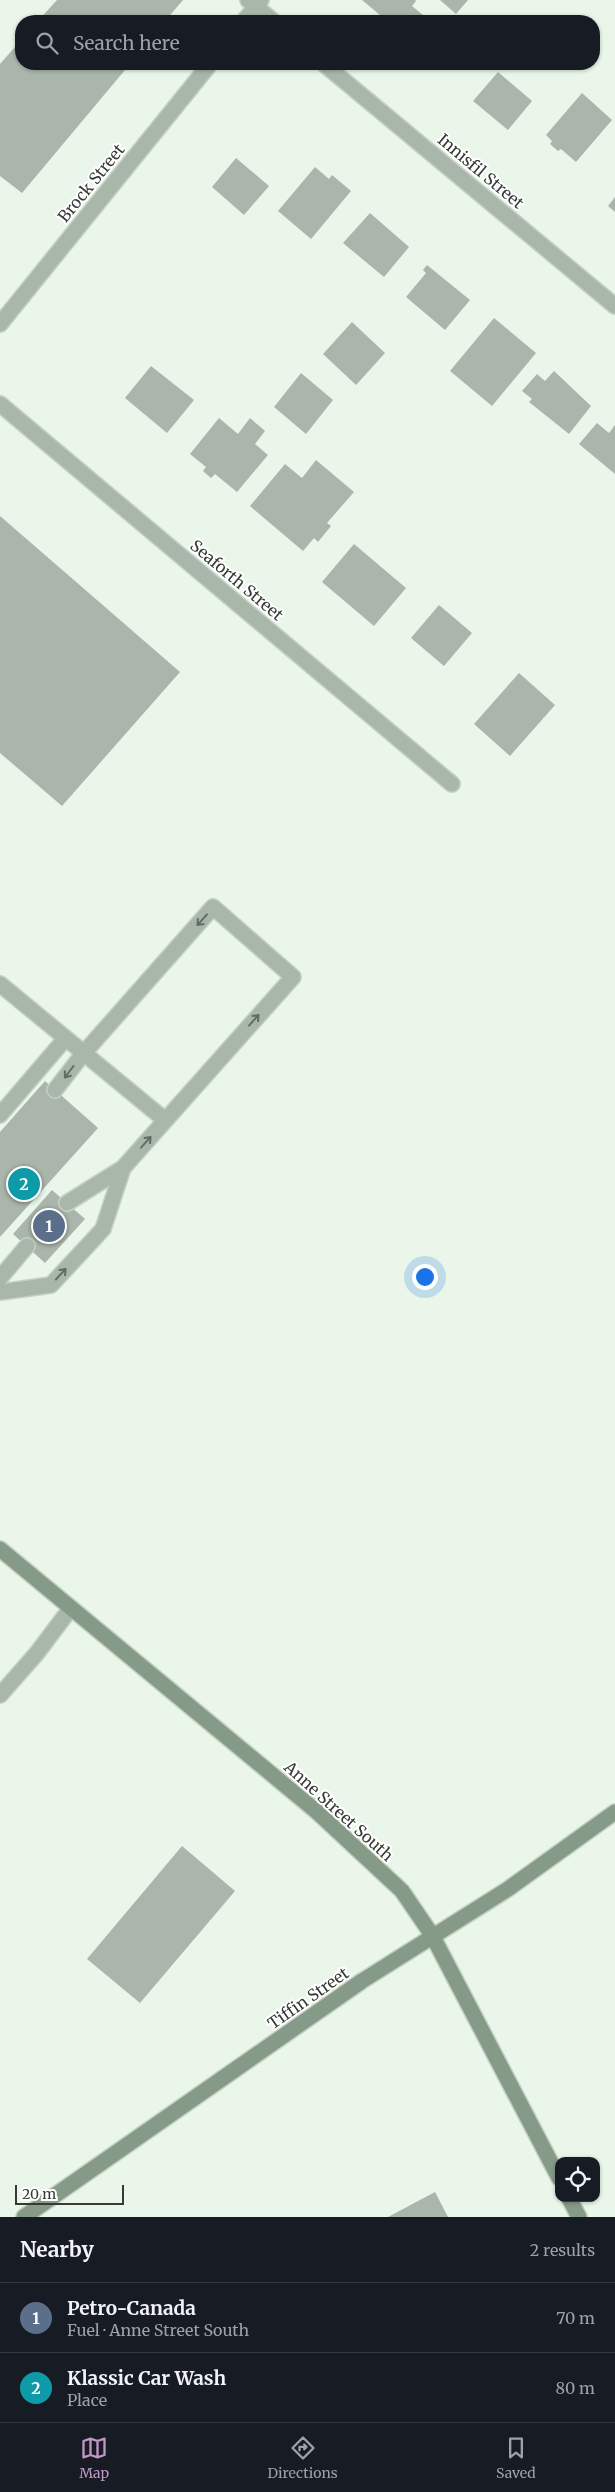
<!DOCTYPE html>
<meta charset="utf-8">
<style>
body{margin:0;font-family:Merriweather,serif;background:#242831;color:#f1f3f6}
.controls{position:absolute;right:15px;bottom:15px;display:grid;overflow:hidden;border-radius:10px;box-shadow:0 1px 4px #0004}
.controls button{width:45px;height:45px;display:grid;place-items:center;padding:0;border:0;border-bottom:1px solid #363941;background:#171b24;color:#f1f3f6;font:25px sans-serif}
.scale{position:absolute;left:15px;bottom:12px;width:109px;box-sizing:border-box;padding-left:5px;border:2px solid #353a35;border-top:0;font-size:14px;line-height:18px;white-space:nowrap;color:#353a35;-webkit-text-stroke:4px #fff;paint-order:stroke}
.you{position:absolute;left:424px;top:1276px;width:18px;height:18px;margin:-12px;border:4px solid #fff;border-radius:50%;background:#1a73e8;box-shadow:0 0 0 8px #1a73e833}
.badge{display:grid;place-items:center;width:32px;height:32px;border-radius:50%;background:#c296c6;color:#fff;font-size:16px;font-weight:700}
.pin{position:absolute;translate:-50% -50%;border:2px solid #fff;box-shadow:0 1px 5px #0006}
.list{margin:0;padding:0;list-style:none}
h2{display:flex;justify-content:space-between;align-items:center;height:65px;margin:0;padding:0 20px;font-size:21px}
h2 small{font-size:16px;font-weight:400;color:#9ea1a6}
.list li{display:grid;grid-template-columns:32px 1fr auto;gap:15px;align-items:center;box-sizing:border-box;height:70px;padding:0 20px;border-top:1px solid #363941}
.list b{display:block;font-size:19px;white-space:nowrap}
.list p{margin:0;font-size:16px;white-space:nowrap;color:#9ea1a6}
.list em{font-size:16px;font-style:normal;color:#9ea1a6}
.icon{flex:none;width:28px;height:28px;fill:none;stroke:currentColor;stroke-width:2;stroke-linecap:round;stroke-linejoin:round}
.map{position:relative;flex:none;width:615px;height:2217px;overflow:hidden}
.search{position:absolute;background:#171b24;box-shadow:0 1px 4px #0004;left:15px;right:15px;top:15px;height:55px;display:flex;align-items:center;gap:12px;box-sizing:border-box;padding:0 18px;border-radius:20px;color:#9ea1a6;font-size:19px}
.sheet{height:205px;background:#171b24}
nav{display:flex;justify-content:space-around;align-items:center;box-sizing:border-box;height:70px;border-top:1px solid #363941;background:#171b24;font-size:14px;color:#9ea1a6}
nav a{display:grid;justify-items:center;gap:2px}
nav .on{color:#c296c6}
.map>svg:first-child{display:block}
.building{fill:#aab6ab}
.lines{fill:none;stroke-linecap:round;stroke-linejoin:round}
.lane-casing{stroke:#c5d0c5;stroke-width:18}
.street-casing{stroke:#c5d0c5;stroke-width:18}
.secondary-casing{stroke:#c5d0c5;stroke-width:18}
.lane{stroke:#a9b7aa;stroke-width:15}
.street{stroke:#a9b7aa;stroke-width:15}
.secondary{stroke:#859b87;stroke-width:15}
.oneway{stroke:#636c64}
.labels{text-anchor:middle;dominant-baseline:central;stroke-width:4;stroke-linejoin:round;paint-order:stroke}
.street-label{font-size:16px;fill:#353a35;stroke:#fff}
</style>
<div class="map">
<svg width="615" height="2217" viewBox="0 0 615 2217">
<rect width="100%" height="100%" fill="#e9f6e9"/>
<g class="building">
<path d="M57,0H183L165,21H38Z"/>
<path d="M362,0H415L416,1L412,6L430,21H387Z"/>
<path d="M440,0H468L456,14Z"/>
<path d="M21,40V64H130L22,193L0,176V64Z"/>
<path d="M498,72L532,101L508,130L473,101Z"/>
<path d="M582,93L612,120L576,162L561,149L558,151L550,144L552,141L546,135Z"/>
<path d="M236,158L269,186L244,215L212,187Z"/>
<path d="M315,167L329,179L332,175L351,191L311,239L278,211Z"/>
<path d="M615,197V212L608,206Z"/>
<path d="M370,213L409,247L384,277L343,243Z"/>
<path d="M427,265L470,300L445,330L406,297L426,273L423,270Z"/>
<path d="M494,318L536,353L492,406L450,371Z"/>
<path d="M352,322L385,353L356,385L323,354Z"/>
<path d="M151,366L194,400L167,433L125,398Z"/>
<path d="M554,371L591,406L569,434L529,402L532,399L522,391L537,374L545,381Z"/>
<path d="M301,373L333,400L306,434L274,407Z"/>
<path d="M219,418L238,434L250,418L265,431L255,444L268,455L237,492L215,474L211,478L203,471L206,467L190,454Z"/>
<path d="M597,423L609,433L615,425V474L579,444Z"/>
<path d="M316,460L354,492L327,523L331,526L318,542L314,538L303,551L250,506L285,464L302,478Z"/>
<path d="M0,516L180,672L62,806L0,753Z"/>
<path d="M354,544L406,588L374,626L322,582Z"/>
<path d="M439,605L472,633L444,666L411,638Z"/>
<path d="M519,673L555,705L510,756L474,724Z"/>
<path d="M45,1081L98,1128L0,1237V1132Z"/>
<path d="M52,1190L85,1219L45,1263L13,1234Z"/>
<path d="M182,1846L235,1891L140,2003L87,1959Z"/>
<path d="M435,2192L448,2217H388Z"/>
</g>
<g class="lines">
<defs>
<g id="lane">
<path d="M0,984L165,1120"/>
<path d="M55,1090L83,1054L213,907L293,977L123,1168L67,1203"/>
<path d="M0,1115L65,1039"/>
<path d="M0,1278L27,1246"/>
<path d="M0,1292L51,1285L103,1229L123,1168"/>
<path d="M0,1695L37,1653L71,1608"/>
</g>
<g id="street">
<path d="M248,0L273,21"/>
<path d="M244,21L261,0"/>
<path d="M324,64L615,306"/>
<path d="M0,324L210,64"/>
<path d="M0,404L452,784"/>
</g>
<g id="secondary">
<path d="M0,1549L316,1811L402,1891L432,1935L559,2178"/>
<path d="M569,2198L579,2217"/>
<path d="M24,2217L362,1981L508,1889L615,1812"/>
</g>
</defs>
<use href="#lane" class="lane-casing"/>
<use href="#street" class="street-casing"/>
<use href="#secondary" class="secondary-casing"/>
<use href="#lane" class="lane"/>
<use href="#street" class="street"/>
<use href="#secondary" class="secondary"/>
</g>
<defs><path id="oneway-shaft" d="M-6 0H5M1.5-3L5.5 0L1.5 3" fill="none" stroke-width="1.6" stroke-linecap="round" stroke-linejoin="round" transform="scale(1.25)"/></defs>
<g class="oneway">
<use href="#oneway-shaft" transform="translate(202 920) rotate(132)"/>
<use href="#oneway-shaft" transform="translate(254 1020) rotate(-48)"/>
<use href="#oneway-shaft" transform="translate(69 1072) rotate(127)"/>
<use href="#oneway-shaft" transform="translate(146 1142) rotate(-48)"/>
<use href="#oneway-shaft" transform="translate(61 1274) rotate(-47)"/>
</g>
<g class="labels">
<g class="street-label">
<text transform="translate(481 171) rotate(40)">Innisfil Street</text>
<text transform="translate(91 183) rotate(-51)">Brock Street</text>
<text transform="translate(237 580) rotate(40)">Seaforth Street</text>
<text transform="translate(339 1811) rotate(42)">Anne Street South</text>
<text transform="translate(308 1998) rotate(-35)">Tiffin Street</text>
</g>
</g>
</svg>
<div class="controls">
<button><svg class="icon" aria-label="locate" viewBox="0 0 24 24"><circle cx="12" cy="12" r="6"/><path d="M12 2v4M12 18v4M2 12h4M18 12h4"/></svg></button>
</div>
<div class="scale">20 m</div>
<div class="you"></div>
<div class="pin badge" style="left:49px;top:1226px;background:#5c6f8a">1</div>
<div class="pin badge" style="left:24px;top:1184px;background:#0f9aa8">2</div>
<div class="search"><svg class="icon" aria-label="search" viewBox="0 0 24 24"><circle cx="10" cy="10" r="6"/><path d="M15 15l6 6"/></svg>Search here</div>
</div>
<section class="sheet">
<h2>Nearby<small>2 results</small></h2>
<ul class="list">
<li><span class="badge" style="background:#5c6f8a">1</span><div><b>Petro-Canada</b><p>Fuel · Anne Street South</p></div><em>70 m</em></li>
<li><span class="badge" style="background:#0f9aa8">2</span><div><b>Klassic Car Wash</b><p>Place</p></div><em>80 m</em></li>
</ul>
</section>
<nav>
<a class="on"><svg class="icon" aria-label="map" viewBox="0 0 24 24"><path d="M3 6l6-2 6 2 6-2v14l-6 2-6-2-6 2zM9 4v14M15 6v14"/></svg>Map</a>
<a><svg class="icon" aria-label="directions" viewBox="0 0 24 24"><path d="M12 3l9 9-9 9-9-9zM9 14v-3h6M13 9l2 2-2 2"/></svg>Directions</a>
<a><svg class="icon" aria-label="saved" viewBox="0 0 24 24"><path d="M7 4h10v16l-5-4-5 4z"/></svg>Saved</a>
</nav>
